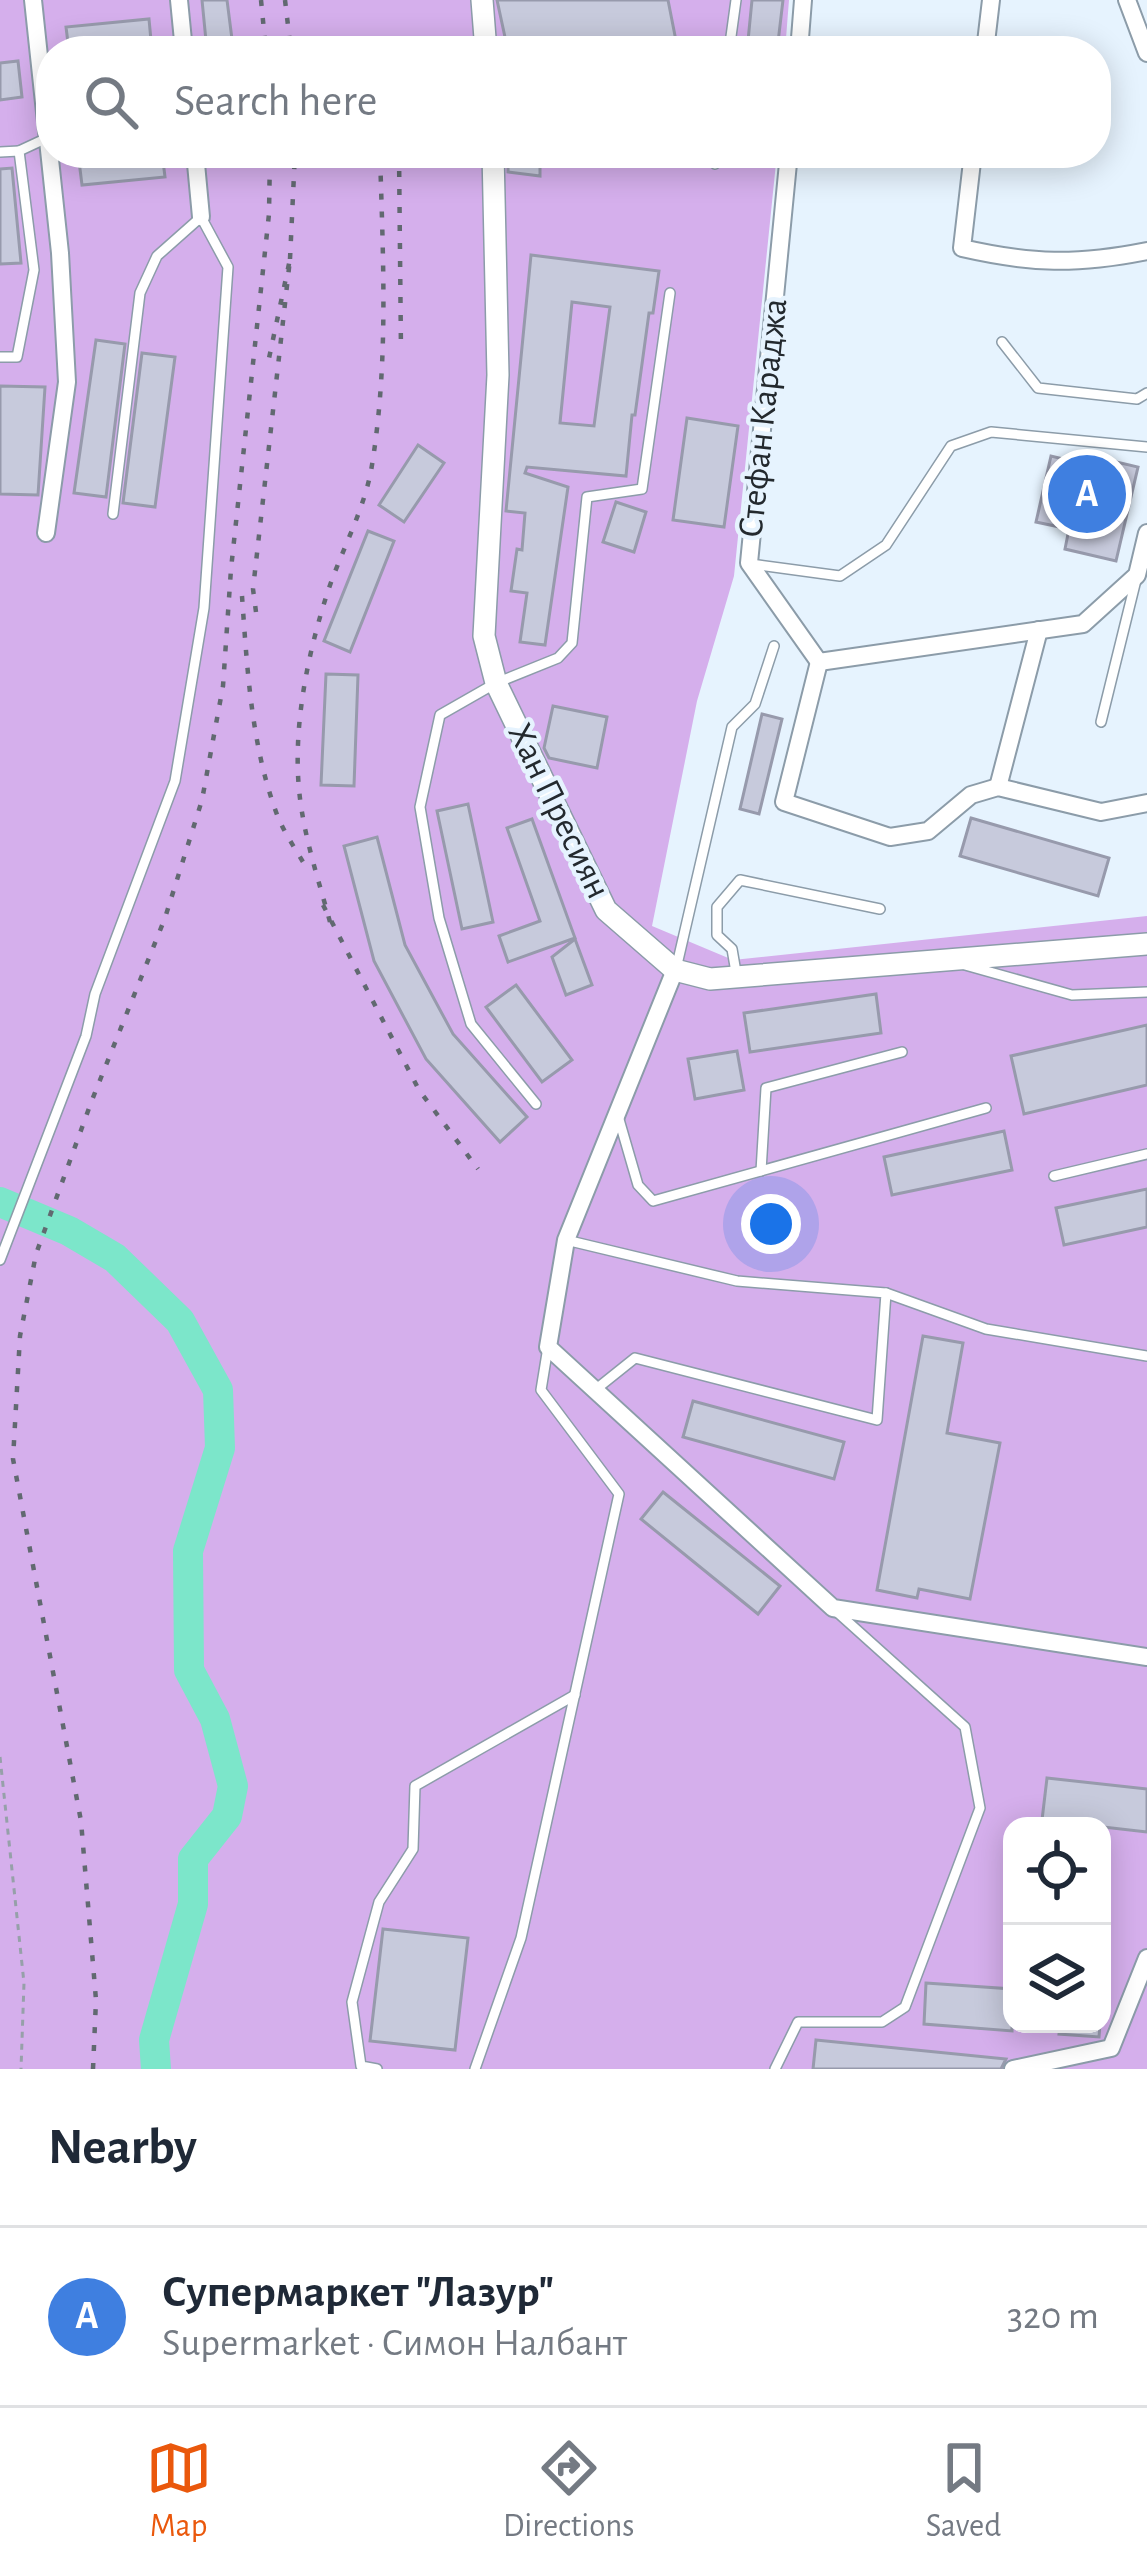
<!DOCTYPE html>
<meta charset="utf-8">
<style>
body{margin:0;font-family:"Alegreya Sans",sans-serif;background:#f6f6f7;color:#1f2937}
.controls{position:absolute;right:36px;bottom:36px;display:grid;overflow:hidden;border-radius:24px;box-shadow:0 6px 30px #0003}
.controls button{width:108px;height:108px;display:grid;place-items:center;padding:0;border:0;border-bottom:3px solid #e0e1e3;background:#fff;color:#1f2937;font:60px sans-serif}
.you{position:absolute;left:771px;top:1224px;width:42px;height:42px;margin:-30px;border:9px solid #fff;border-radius:50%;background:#1a73e8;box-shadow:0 0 0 18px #1a73e833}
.badge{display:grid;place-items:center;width:78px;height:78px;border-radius:50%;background:#ea580c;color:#fff;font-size:39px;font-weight:700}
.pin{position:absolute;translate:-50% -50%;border:6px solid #fff;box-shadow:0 3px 12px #0006}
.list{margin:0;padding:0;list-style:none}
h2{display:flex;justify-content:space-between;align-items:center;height:156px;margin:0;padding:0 48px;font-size:51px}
h2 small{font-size:39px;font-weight:400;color:#747a83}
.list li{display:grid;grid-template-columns:78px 1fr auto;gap:36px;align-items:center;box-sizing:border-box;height:180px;padding:0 48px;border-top:3px solid #e0e1e3}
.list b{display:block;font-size:45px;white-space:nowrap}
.list p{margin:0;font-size:39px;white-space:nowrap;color:#747a83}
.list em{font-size:39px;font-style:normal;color:#747a83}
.icon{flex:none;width:66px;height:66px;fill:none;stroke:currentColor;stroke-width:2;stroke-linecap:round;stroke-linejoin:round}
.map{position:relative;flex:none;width:1147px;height:2069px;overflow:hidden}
.search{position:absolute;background:#fff;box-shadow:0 6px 30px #0003;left:36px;right:36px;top:36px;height:132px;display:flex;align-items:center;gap:30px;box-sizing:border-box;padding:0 42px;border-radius:48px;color:#747a83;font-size:45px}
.sheet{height:336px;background:#fff}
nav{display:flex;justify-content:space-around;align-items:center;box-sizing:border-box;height:168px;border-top:3px solid #e0e1e3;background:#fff;font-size:33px;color:#747a83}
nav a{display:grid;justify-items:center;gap:6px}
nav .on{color:#ea580c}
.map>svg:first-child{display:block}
.green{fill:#d5afec;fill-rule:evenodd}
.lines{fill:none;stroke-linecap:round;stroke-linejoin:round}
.river{stroke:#7ce6ca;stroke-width:30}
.building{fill:#c7cadc;stroke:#979aac;stroke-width:3;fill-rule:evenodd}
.service-casing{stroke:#8c9ca9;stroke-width:12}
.minor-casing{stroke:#8c9ca9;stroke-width:20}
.tertiary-casing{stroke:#8c9ca9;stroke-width:24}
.path{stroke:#96a0a9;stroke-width:3;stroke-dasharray:6 6;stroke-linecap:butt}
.service{stroke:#fff;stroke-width:9}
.minor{stroke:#fff;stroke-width:16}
.tertiary{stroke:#fff;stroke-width:21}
.rail{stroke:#616970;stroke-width:4.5;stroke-dasharray:6 12;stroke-linecap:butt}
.labels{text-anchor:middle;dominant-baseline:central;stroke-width:9;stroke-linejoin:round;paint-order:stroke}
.street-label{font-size:36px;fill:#23292e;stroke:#e6f3fe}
</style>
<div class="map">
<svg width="1147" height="2069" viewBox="0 0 1147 2069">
<rect width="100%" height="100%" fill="#e6f3fe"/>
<path class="green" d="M0,0H789L785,51H51V153H777L734,576L697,701L652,926L733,960L1147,916V2069H0ZM1012,1826H1102V2024H1012Z"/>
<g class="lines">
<path class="river" d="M0,1202L69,1231L115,1258L180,1321L218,1390L220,1448L188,1551L189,1670L215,1719L233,1786L227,1816L193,1859V1904L154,2040L156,2069"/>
</g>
<g class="building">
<path d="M202,0H227L233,47H228V51H207Z"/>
<path d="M497,0H668L678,51H508Z"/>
<path d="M752,0H783L777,51H747Z"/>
<path d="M149,19L152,51H69L66,27Z"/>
<path d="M18,61L22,97L0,100V63Z"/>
<path d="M78,153H162L165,177L82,185Z"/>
<path d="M508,153H540V176L508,172Z"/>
<path d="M12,168L21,263L0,264V169Z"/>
<path d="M531,255L659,271L653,313H649L635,415H632L626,476L527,467L525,473L568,487L545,645L520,642L527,593L511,591L517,549L522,550L525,513L506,511ZM572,302L610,307L594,426L560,423Z"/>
<path d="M96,340L125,344L106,497L74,493Z"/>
<path d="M142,353L175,357L155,507L123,503Z"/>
<path d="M0,386L45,387L38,495L0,494Z"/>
<path d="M687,418L738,426L724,527L673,520Z"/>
<path d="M418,445L444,463L404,522L379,505Z"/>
<path d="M1087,455L1138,467L1116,561L1065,549L1069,529L1036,522L1051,456L1084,464Z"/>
<path d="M616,502L646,512L634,552L603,542Z"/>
<path d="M368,531L394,541L350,652L324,641Z"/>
<path d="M326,674L358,675L354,786L321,785Z"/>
<path d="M553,706L607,717L597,768L549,758L544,748Z"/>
<path d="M762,714L782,719L759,814L740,809Z"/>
<path d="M468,804L493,922L462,929L437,811Z"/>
<path d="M971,818L1109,858L1098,896L960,856Z"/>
<path d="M532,819L575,938L508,962L499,936L540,921L507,828Z"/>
<path d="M377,837L405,945L453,1034L527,1117L500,1142L426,1059L374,961L344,846Z"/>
<path d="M575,939L592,985L566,995L552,957Z"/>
<path d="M516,985L572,1060L542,1082L486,1007Z"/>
<path d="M876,994L881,1033L750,1052L744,1013Z"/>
<path d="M1147,1025V1085L1024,1114L1011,1056Z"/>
<path d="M737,1051L744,1090L695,1099L688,1059Z"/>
<path d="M1004,1131L1012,1170L892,1195L884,1157Z"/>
<path d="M1147,1189V1227L1064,1245L1056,1208Z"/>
<path d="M923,1336L963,1343L947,1433L1000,1443L970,1599L919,1589L917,1598L877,1590Z"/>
<path d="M693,1401L844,1442L834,1479L683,1437Z"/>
<path d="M663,1492L780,1586L758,1614L641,1519Z"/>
<path d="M1047,1778L1147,1789V1832L1042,1820Z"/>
<path d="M383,1929L468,1938L455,2050L370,2041Z"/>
<path d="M926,1983L1012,1989V2031L924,2024Z"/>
<path d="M1060,2024H1100L1099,2037L1059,2034Z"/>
<path d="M816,2040L1006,2059L1001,2069H813Z"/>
</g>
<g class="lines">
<defs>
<g id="service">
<path d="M729,51L736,0"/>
<path d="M0,152L19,151"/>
<path d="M715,164L716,153"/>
<path d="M1002,342L1038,388L1137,399L1147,393"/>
<path d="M0,357H17L34,270L19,151L47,138"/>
<path d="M751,564L840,576L886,545L951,446L991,432L1147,447"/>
<path d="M1101,722L1136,580"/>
<path d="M965,965L1072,995L1147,992"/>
<path d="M676,969L732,727L755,704L774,646"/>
<path d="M737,978L732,949L717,935V907L740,880L880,909"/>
<path d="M536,1104L471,1024L439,918L420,807L440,715L496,683L558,658L572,643L587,497L642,489L670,293"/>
<path d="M618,1116L638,1185L653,1201L986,1108"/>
<path d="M761,1171L766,1088L902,1052"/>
<path d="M1054,1176L1147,1154"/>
<path d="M566,1240L737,1281L886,1293L877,1420L635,1358L595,1390"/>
<path d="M0,1260L86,1036L95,994L175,781L204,608L228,267L201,217L157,256L140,293L113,514"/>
<path d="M886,1293L986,1329L1147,1356"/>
<path d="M377,2069L361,2066L352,2002L379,1902L413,1849L415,1786L575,1695"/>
<path d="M475,2069L521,1938L619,1494L541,1390L548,1347"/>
<path d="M775,2069L798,2022H882L905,2007L980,1808L965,1727L837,1612"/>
</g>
<g id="minor">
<path d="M33,0L60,253L67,382L46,533"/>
<path d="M179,0L184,51"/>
<path d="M1127,0L1147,53"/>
<path d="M799,51L803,0"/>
<path d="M985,51L991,0"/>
<path d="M195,153L201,217"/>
<path d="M789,153L749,563L819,662"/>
<path d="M973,153L962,248C1032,264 1076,265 1147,251"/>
<path d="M819,662L784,802L890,837L928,831L971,795L998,787L1101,812L1147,803"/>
<path d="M819,662L1083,624L1137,575L1147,533"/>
<path d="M998,787L1039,630"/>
<path d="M675,970L566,1240L548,1347L833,1608L1147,1657"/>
<path d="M1013,2069L1111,2048L1147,1958"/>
</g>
<g id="tertiary">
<path d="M482,0L486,51"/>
<path d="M493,153L498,375L484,636L496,683L606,910L675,970L710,979L1147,944"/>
</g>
</defs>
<use href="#service" class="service-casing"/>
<use href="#minor" class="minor-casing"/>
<use href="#tertiary" class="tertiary-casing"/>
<path class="path" d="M0,1757L24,1983L21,2069"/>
<use href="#service" class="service"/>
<use href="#minor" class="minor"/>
<use href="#tertiary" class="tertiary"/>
<g class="rail">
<path d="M261,0L266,51"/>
<path d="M285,0L291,51"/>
<path d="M395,36V51"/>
<path d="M377,39V51"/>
<path d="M399,153L401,351"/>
<path d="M290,259L295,153"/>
<path d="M242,596C247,666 251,742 275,809C282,830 295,848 306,867"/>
<path d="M256,612L253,589L290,259L268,363"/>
<path d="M323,905L419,1090L478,1169"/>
<path d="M330,922C318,878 303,834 299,789C293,725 308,652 328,591C341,552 363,512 371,471C389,365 383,260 380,153"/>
<path d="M93,2069L96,2000L81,1821L13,1459L20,1336L36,1254L92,1100L165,918L202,800L223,686L231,569L269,214L270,153"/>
</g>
</g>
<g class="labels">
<g class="street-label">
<text transform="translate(763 418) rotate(-84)">Стефан Караджа</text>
<text transform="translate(559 811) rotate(64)">Хан Пресиян</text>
</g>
</g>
</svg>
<div class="controls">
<button><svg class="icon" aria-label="locate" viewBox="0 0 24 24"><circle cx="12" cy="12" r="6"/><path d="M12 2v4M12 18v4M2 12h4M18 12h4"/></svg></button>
<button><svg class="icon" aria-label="layers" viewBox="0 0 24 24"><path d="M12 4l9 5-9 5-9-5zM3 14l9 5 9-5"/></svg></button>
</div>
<div class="you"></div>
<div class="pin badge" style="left:1087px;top:494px;background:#3f7fe0">A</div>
<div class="search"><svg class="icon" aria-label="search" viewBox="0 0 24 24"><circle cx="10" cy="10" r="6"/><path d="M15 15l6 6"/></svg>Search here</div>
</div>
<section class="sheet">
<h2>Nearby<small></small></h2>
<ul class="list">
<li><span class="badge" style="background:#3f7fe0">A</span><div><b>Супермаркет &quot;Лазур&quot;</b><p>Supermarket · Симон Налбант</p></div><em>320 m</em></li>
</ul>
</section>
<nav>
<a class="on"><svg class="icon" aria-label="map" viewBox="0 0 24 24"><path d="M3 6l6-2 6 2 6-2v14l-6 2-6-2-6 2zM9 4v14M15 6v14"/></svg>Map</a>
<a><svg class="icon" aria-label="directions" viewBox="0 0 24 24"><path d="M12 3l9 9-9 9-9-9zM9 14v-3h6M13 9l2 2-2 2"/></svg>Directions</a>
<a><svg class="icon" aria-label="saved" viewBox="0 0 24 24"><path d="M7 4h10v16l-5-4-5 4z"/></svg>Saved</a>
</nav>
